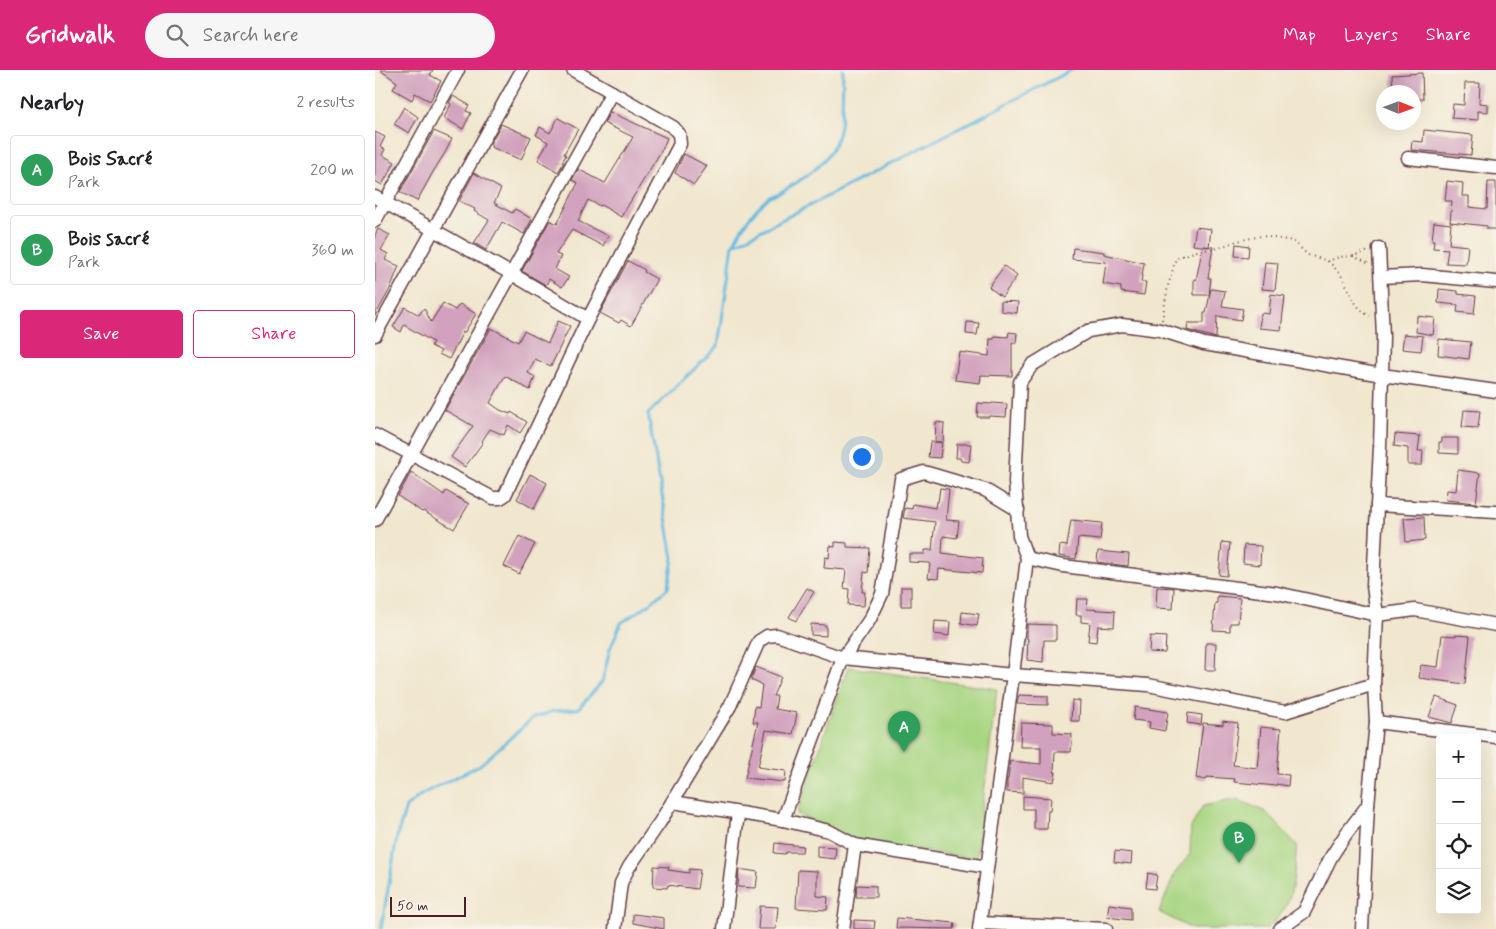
<!DOCTYPE html>
<meta charset="utf-8">
<style>
body{margin:0;font-family:Mynerve,sans-serif;background:#f6f6f6;color:#202124}
.controls{position:absolute;right:15px;bottom:15px;display:grid;overflow:hidden;border-radius:5px;box-shadow:0 5px 20px #0002}
.controls button{width:45px;height:45px;display:grid;place-items:center;padding:0;border:0;border-bottom:1px solid #e0e0e0;background:#fff;color:#202124;font:25px sans-serif}
.compass{position:absolute;left:1001px;top:15px;width:45px;height:45px;border-radius:50%;background:#fff;box-shadow:0 5px 20px #0002;rotate:91deg}
.scale{position:absolute;left:15px;bottom:12px;width:76px;box-sizing:border-box;padding-left:5px;border:2px solid #4a1f2b;border-top:0;font-size:14px;line-height:18px;white-space:nowrap;color:#4a1f2b;-webkit-text-stroke:4px #f7f3e8;paint-order:stroke}
.you{position:absolute;left:486px;top:386px;width:18px;height:18px;margin:-12px;border:4px solid #fff;border-radius:50%;background:#1a73e8;box-shadow:0 0 0 8px #1a73e833}
.badge{display:grid;place-items:center;width:32px;height:32px;border-radius:50%;background:#db2777;color:#fff;font-size:16px;font-weight:700}
.pin{position:absolute;translate:-50% -41px;filter:drop-shadow(0 1px 2px #0008)}
.pin::after{content:'';position:absolute;top:26px;width:18px;height:15px;background:inherit;clip-path:polygon(0 0,100% 0,50% 100%)}
.list{margin:0;padding:0;list-style:none}
h2{display:flex;justify-content:space-between;align-items:center;height:65px;margin:0;padding:0 20px;font-size:21px}
h2 small{font-size:16px;font-weight:400;color:#757577}
.list li{display:grid;grid-template-columns:32px 1fr auto;gap:15px;align-items:center;box-sizing:border-box;height:70px;margin:0 10px 10px;padding:0 10px;border:1px solid #e0e0e0;border-radius:5px}
.list b{display:block;font-size:19px;white-space:nowrap}
.list p{margin:0;font-size:16px;white-space:nowrap;color:#757577}
.list em{font-size:16px;font-style:normal;color:#757577}
.actions{display:flex;gap:10px;padding:15px 20px}
.actions a{flex:1;padding:11px 0;border:1px solid #db2777;border-radius:5px;text-align:center;font-size:18px;color:#db2777}
.actions .main{background:#db2777;color:#fff}
.icon{flex:none;width:28px;height:28px;fill:none;stroke:currentColor;stroke-width:2;stroke-linecap:round;stroke-linejoin:round}
.map{position:relative;flex:none;width:1121px;height:859px;overflow:hidden}
header{display:flex;align-items:center;gap:30px;box-sizing:border-box;height:70px;padding:0 25px;background:#db2777;color:#fff}
header strong{font-size:24px}
nav{display:flex;gap:28px;margin-inline-start:auto;font-size:18px}
.search{width:350px;height:45px;background:#f6f6f6;display:flex;align-items:center;gap:12px;box-sizing:border-box;padding:0 18px;border-radius:28px;color:#757577;font-size:19px}
main{display:flex}
aside{flex:1;background:#fff}
.map>svg:first-child{display:block}
.green{fill:#a9d683;stroke:#7a7a57}
.lines{fill:none;stroke-linecap:round;stroke-linejoin:round}
.stream{stroke:#63b9df;stroke-width:3}
.building{fill:#d1a1bd}
.minor-casing{stroke:#633d44;stroke-width:15}
.path{stroke:#633d44;stroke-width:2;stroke-dasharray:1 4;stroke-linecap:butt}
.minor{stroke:#fff;stroke-width:12}
</style>
<header>
<strong>Gridwalk</strong>
<div class="search"><svg class="icon" aria-label="search" viewBox="0 0 24 24"><circle cx="10" cy="10" r="6"/><path d="M15 15l6 6"/></svg>Search here</div>
<nav><a>Map</a><a>Layers</a><a>Share</a></nav>
</header>
<main>
<aside>
<h2>Nearby<small>2 results</small></h2>
<ul class="list">
<li><span class="badge" style="background:#2e9e5b">A</span><div><b>Bois Sacré</b><p>Park</p></div><em>200 m</em></li>
<li><span class="badge" style="background:#2e9e5b">B</span><div><b>Bois sacré</b><p>Park</p></div><em>360 m</em></li>
</ul>
<div class="actions"><a class="main">Save</a><a>Share</a></div>
</aside>
<div class="map">
<svg width="1121" height="859" viewBox="0 0 1121 859">
<rect width="100%" height="100%" fill="#f7f3e8"/>
<filter id="ink" filterUnits="userSpaceOnUse"><feTurbulence type="fractalNoise" baseFrequency=".02" numOctaves="2"/><feDisplacementMap in="SourceGraphic" scale="10" xChannelSelector="R" yChannelSelector="G"/><feConvolveMatrix kernelMatrix="1 2 1 2 8 2 1 2 1" color-interpolation-filters="sRGB"/></filter>
<filter id="wash" filterUnits="userSpaceOnUse"><feTurbulence type="fractalNoise" baseFrequency=".0096" numOctaves="4" result="noise"/><feDisplacementMap in="SourceGraphic" scale="20" xChannelSelector="R" yChannelSelector="G"/><feGaussianBlur stdDeviation="1.12" result="paint"/><feColorMatrix in="noise" values="0 0 0 0 0 0 0 0 0 0 0 0 0 0 0 0 0 1.4 0 .05"/><feComposite in="paint" operator="in"/></filter>
<g filter="url(#wash)">
<rect width="100%" height="100%" fill="#f1e7cf"/>
<g class="green">
<path d="M473,597L622,619L601,789L474,769L447,755L422,744Z"/>
<path d="M862,729L891,742L922,775C918,807 921,837 891,859H817L784,842L800,803L815,784L816,757L828,736Z"/>
</g>
<g class="lines">
<g class="stream">
<path d="M358,175C366,158 378,141 392,129C397,125 404,124 409,120C429,109 455,91 462,68C469,46 467,23 468,0"/>
<path d="M6,859L22,767L31,737L47,724L105,695L158,648L179,641L203,639L227,612L235,579L246,553L276,533L293,518L298,488L273,344L343,276L358,175L697,0"/>
</g>
</g>
<g id="blocks">
<g class="building">
<path d="M5,0H58L55,5L66,11L55,31L40,23L37,30L18,19L22,12Z"/>
<path d="M1047,3L1048,29H1038V22H1018L1017,5Z"/>
<path d="M1090,13H1105L1104,33L1113,34V42L1103,41V50L1077,48L1078,34L1089,35Z"/>
<path d="M78,26L94,35L91,41L96,43L88,59L69,48L76,34L74,33Z"/>
<path d="M29,37L43,47L34,63L19,54Z"/>
<path d="M235,42L292,68L288,78L246,147L226,135L225,136L213,130L203,151L233,166L228,176L197,160L181,184L186,186L180,199L194,207L187,217L174,209L171,215L147,201L175,150L182,154L203,113L197,110L203,99L230,113L258,67L229,53Z"/>
<path d="M183,48L203,59L189,84L191,85L187,92H189L183,102L163,90L173,72L161,65L165,57L175,63Z"/>
<path d="M126,54L156,67L146,90L116,77L117,75L115,74Z"/>
<path d="M1049,60L1098,65L1096,85L1036,80L1037,71L1048,72Z"/>
<path d="M59,61L77,69L71,81L58,102L42,131L25,122Z"/>
<path d="M0,62L10,67L5,77L10,79L7,85L20,92L7,115L0,111Z"/>
<path d="M309,84L332,96L319,115L300,103Z"/>
<path d="M99,103L126,119L119,133L137,143L140,139L157,149L149,164L127,152L111,180L99,173L114,150L99,141L100,139L84,131Z"/>
<path d="M1072,111L1088,113L1087,126H1094V137L1112,139L1113,112H1121V159H1112V156L1075,152L1077,131H1070Z"/>
<path d="M1059,152L1076,154L1074,174L1093,176L1091,194L1071,193L1073,179L1058,178L1059,170H1057Z"/>
<path d="M821,157L836,159L834,177L818,175Z"/>
<path d="M3,159L15,165L6,180L13,184L10,190L24,196L14,221L0,246V165Z"/>
<path d="M861,174L874,176L873,187L860,186Z"/>
<path d="M828,176L838,177L833,208H836L834,225H819V209L821,210Z"/>
<path d="M698,178L729,182V184L769,193L766,212H771L769,225L746,222V217L728,214L731,192L697,189Z"/>
<path d="M253,191L270,200L269,202L282,209L256,256L246,250L244,253L225,243Z"/>
<path d="M890,192L903,193L900,220L887,219Z"/>
<path d="M629,196L642,206L627,227L614,217Z"/>
<path d="M836,219L850,221L847,236L868,239L866,250L842,246L841,268L812,260L813,253H829V243H831Z"/>
<path d="M1064,219L1083,221V224L1101,226L1099,244L1082,242L1083,235L1063,233Z"/>
<path d="M896,224L910,226L906,260L884,258L886,243L894,244Z"/>
<path d="M626,231L643,232L642,243L626,241Z"/>
<path d="M68,233L80,240L85,234L101,244L89,263L88,262L74,289L64,284L66,281L56,276L58,272L29,255L26,262L18,257L30,237L44,245L49,238L56,252Z"/>
<path d="M1042,246L1060,248L1058,265L1041,262Z"/>
<path d="M183,251L195,256L176,296L160,289L153,303L160,307L155,320L130,306L115,333L125,340L135,344L136,342L152,352L145,363L133,355L129,365L115,359L107,371L108,372L90,397L76,387L98,356L70,340L116,258L143,272L149,261L173,273Z"/>
<path d="M592,252L604,253L602,265L591,264Z"/>
<path d="M634,262L642,263L641,273H637V306L606,305L605,313L580,310L584,282L614,286L615,269H619L620,266L633,267Z"/>
<path d="M1029,264L1048,266L1046,281L1027,279Z"/>
<path d="M1064,269L1096,272L1094,289L1063,285Z"/>
<path d="M603,333L617,334V333L632,334L631,347L614,346V347H602Z"/>
<path d="M1089,340L1105,341L1103,358L1087,357Z"/>
<path d="M561,352L569,353L568,372L560,371Z"/>
<path d="M1020,364L1045,366L1043,381H1048L1047,395H1033V378L1019,376Z"/>
<path d="M1067,368H1083V384L1064,383V372H1067Z"/>
<path d="M555,372L567,373L565,388L553,387Z"/>
<path d="M582,374H596L594,392L586,391L585,388H581Z"/>
<path d="M1083,400L1105,403L1101,433L1071,430L1072,420L1081,421Z"/>
<path d="M36,402L69,425L71,421L94,434L79,459L48,441L47,442L23,426Z"/>
<path d="M155,404L172,413L159,439L142,429Z"/>
<path d="M565,418L574,419L571,450L584,451L582,468L568,466L567,483L608,488L607,503L564,499L563,509L553,508L555,493L534,492V484H550V480H557L560,452L528,448L530,438L537,439L538,434L560,438L561,432H563Z"/>
<path d="M1049,447L1050,470L1031,472L1029,448Z"/>
<path d="M696,450L727,453L725,470L703,468L701,489L684,486L685,475L692,476Z"/>
<path d="M144,466L160,474L144,504L129,496Z"/>
<path d="M460,472L472,473V477L495,478L493,503L489,502L487,522H490L489,536L473,535L474,519L469,518L471,500L449,498L450,487L454,488L455,476L460,477Z"/>
<path d="M847,472L855,473L852,506L844,505Z"/>
<path d="M869,475L886,476L885,495L868,493Z"/>
<path d="M723,481L754,484L753,496L722,492Z"/>
<rect x="526" y="517" width="10" height="19"/>
<path d="M782,517L799,518L798,539L781,538Z"/>
<path d="M432,518L439,522L421,551L414,547Z"/>
<path d="M842,526L865,528L863,553H855V561L838,560L840,533H842Z"/>
<path d="M702,529H713L712,539L740,541L739,557L723,556L721,572L713,571L715,553L706,552V545H701Z"/>
<path d="M587,542L604,544L602,556L586,553Z"/>
<path d="M560,551L575,552L574,566L559,564Z"/>
<path d="M436,554L451,555V566L436,565Z"/>
<path d="M652,554L681,555V570H669L668,592L652,590L653,569H652Z"/>
<path d="M1067,565L1080,566V565L1095,566L1090,614L1044,608L1046,595L1063,597Z"/>
<path d="M775,566L791,567L790,583L774,582Z"/>
<path d="M831,573H841L840,600H830Z"/>
<path d="M381,597L406,607L398,626H402L400,639L422,643L418,664L391,660L383,697L411,701L410,712L370,708L383,652H378L380,636L384,637L387,615L376,610Z"/>
<path d="M644,625L673,626V635L642,634Z"/>
<path d="M1061,627L1083,635L1077,653L1054,647Z"/>
<path d="M697,630L705,631L704,651H696Z"/>
<path d="M760,637L793,642L790,661L774,658L775,652L758,650Z"/>
<path d="M813,643L827,645L826,655L812,653Z"/>
<path d="M848,651L863,653L858,695L882,698L886,657L906,659L902,704L914,705L913,716L901,714V716L859,712L860,709L832,707L831,710L821,708L828,653L848,655Z"/>
<path d="M646,653L678,654V663L697,664L696,682H680L679,702H681L679,712L648,707V723L632,722V709H633L635,691L666,694V677H645Z"/>
<path d="M648,726L676,728L675,741H673L672,759H659V739H648Z"/>
<path d="M400,773L428,776L427,782H411L410,784L399,783Z"/>
<path d="M442,776L461,777L460,789L442,787Z"/>
<path d="M740,781L757,783L756,794L739,792Z"/>
<path d="M279,796L294,797L293,800L314,803V799L325,800L322,819L293,815L292,818L278,817Z"/>
<path d="M364,799L383,802L381,818L363,817Z"/>
<path d="M423,800L442,801V826L453,827L452,840L421,838Z"/>
<path d="M773,803L782,805L780,819L771,818Z"/>
<path d="M482,815L501,816V827H481Z"/>
<path d="M734,834L756,837V850L732,847Z"/>
<path d="M385,836L403,837L401,859H383Z"/>
<path d="M258,844L289,848V859L258,853Z"/>
<path d="M522,848L580,853L579,859L521,858Z"/>
<path d="M479,850L500,851L499,859H479Z"/>
</g>
</g>
</g>
<g filter="url(#ink)">
<use href="#blocks" fill-opacity="0" stroke="#633d44" stroke-width="1"/>
<g class="lines">
<defs>
<g id="minor">
<path d="M1033,88L1121,98"/>
<path d="M0,127L137,204L213,249"/>
<path d="M0,151L83,0"/>
<path d="M1006,207L1047,205L1121,212"/>
<path d="M0,265L147,0"/>
<path d="M0,365L118,428H125L130,425L213,249L305,74L304,64L298,57L198,0"/>
<path d="M1002,435L1121,442"/>
<path d="M0,450L237,22"/>
<path d="M652,488L688,496L902,523L1002,545L1040,540L1121,555"/>
<path d="M1001,652L1121,667"/>
<path d="M298,732L408,750L454,761L480,775L612,797"/>
<path d="M408,750L468,588L495,549L507,524L526,409L549,402L610,420L643,440"/>
<path d="M605,853L731,859"/>
<path d="M240,859L246,813L254,797L285,752L355,636L384,571L392,566L402,565L468,588L638,605L773,615L910,642L999,614"/>
<path d="M349,859L363,743"/>
<path d="M468,859L480,775"/>
<path d="M604,859L638,605L652,488L644,466L640,412L645,312L657,295L713,261L747,255L785,260L829,274L1007,305L1121,321"/>
<path d="M905,859L929,842L956,787L971,764L993,735"/>
<path d="M987,859L993,735L1001,652L999,614L1002,545L998,516L1005,377L1008,267L1004,178"/>
</g>
</defs>
<use href="#minor" class="minor-casing"/>
<g class="path">
<path d="M978,186L994,194"/>
<path d="M953,191C958,196 963,201 967,207C975,220 979,239 995,246"/>
<path d="M787,250L793,216L801,188L825,180L840,179L862,171L887,166L918,171L933,185L953,191L964,187L978,186L994,181"/>
</g>
<use href="#minor" class="minor"/>
</g>
</g>
</svg>
<div class="controls">
<button>+</button>
<button>−</button>
<button><svg class="icon" aria-label="locate" viewBox="0 0 24 24"><circle cx="12" cy="12" r="6"/><path d="M12 2v4M12 18v4M2 12h4M18 12h4"/></svg></button>
<button><svg class="icon" aria-label="layers" viewBox="0 0 24 24"><path d="M12 4l9 5-9 5-9-5zM3 14l9 5 9-5"/></svg></button>
</div>
<svg class="compass" viewBox="-18 -18 36 36"><path d="M0-13l5 13h-10z" fill="#e53935"/><path d="M0 13l5-13h-10z" fill="#757577"/></svg>
<div class="scale">50 m</div>
<div class="you"></div>
<div class="pin badge" style="left:529px;top:682px;background:#2e9e5b">A</div>
<div class="pin badge" style="left:864px;top:793px;background:#2e9e5b">B</div>
</div>
</main>
